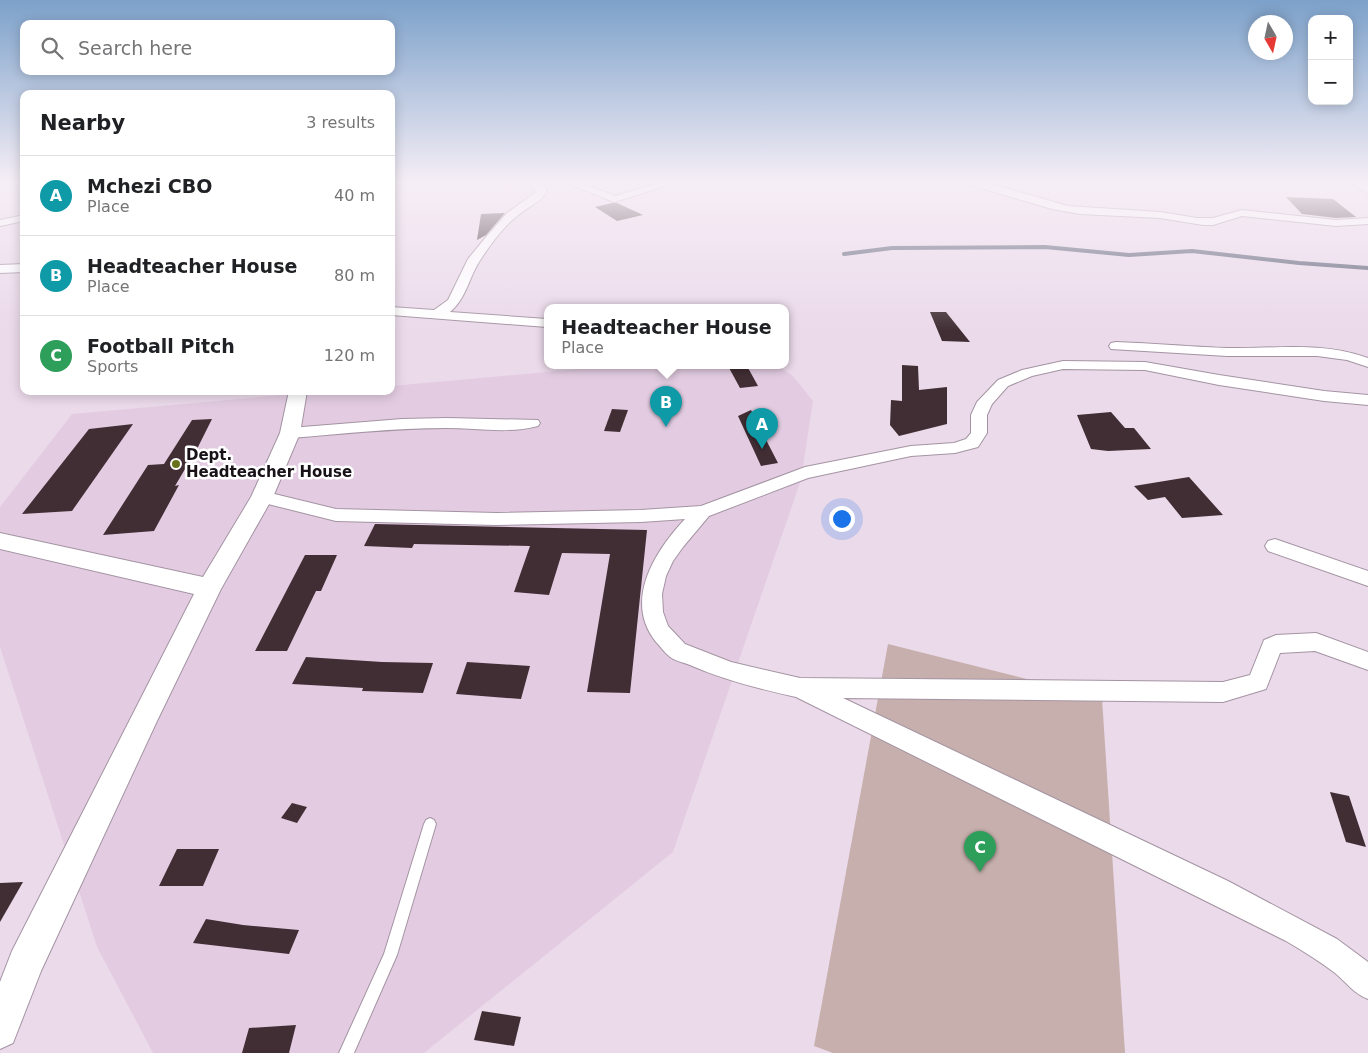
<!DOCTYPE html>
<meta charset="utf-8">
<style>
body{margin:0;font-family:"DejaVu Sans",sans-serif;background:#f2f2f2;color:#202124}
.controls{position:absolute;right:15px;top:15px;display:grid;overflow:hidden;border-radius:10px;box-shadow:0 2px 12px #0003}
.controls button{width:45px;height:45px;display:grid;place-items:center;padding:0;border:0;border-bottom:1px solid #e0e0e0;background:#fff;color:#202124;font:25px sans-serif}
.compass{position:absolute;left:1248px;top:15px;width:45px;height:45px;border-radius:50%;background:#fff;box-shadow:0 2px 12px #0003;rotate:171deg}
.you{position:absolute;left:841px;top:518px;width:18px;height:18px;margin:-12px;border:4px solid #fff;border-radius:50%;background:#1a73e8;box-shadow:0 0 0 8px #1a73e833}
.badge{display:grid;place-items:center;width:32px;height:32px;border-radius:50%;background:#68711a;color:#fff;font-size:16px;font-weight:700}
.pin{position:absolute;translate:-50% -41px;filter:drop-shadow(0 1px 2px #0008)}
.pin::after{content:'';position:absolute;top:26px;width:18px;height:15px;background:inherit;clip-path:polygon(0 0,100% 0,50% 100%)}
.popup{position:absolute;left:544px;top:304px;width:245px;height:65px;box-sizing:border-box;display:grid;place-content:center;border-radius:10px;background:#fff;filter:drop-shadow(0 1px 4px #0005);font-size:16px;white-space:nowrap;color:#757577}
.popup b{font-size:19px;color:#202124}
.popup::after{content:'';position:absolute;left:50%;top:100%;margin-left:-10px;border:10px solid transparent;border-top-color:#fff}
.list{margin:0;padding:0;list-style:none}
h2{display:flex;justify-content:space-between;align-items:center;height:65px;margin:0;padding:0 20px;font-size:21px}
h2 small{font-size:16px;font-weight:400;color:#757577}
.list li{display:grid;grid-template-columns:32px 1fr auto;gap:15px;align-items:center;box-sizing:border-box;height:80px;padding:0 20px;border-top:1px solid #e0e0e0}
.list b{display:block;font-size:19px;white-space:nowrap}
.list p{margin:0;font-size:16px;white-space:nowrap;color:#757577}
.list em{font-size:16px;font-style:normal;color:#757577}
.icon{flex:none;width:28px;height:28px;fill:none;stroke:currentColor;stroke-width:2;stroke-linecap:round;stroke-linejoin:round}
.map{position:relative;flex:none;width:1368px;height:1053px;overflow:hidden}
.search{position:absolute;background:#fff;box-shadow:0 2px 12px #0003;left:20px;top:20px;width:375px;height:55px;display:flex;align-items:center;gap:12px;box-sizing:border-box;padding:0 18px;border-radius:10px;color:#757577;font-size:19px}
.panel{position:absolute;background:#fff;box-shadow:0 2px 12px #0003;left:20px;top:90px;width:375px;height:305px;border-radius:10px}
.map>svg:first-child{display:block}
.built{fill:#e3cce2}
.green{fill:#c6afac}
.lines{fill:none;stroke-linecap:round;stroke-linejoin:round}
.stream{stroke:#5d6276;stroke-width:4}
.building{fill:#402e34}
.service-casing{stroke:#a494a3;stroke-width:2}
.minor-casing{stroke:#a494a3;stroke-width:2}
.tertiary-casing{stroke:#a494a3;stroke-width:2}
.service{fill:#fff;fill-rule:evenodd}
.minor{fill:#fff;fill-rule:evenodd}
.tertiary{fill:#fff;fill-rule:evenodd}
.poi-dot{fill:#68711a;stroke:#fff;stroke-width:2}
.labels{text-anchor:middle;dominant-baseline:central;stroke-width:5;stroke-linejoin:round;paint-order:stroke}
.poi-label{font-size:15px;font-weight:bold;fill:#181218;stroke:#fff;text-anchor:start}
</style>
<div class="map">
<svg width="1368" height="1053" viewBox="0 0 1368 1053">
<rect width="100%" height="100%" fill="#ebdaea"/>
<path class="built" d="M612,366H778L793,376L813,401L801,480L673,852L424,1053H153L97,947L0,647V507L72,414L327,391H391V386Z"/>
<path class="green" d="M888,644L1102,698L1125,1053H833L814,1046Z"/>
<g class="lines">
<path class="stream" d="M844,254L892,248L1045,247L1129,255L1192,251L1299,263L1368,268"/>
</g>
<g class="building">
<path d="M1286,197L1333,199L1356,217L1336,218L1302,214Z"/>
<path d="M612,203H617L643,215L617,221L595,207Z"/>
<path d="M505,213L486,235L477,240L481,214Z"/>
<path d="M930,312H946L970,342L942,341Z"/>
<path d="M902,365L918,366L919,390L947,387V424L899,436L890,425L891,400L902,401Z"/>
<path d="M728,366H747L758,386L740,388Z"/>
<path d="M612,409L628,410L620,432L604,431Z"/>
<path d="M751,410L754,416L765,415L774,430L762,432L778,463L761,466L738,416Z"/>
<path d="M1111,412L1125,428H1134L1151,449L1108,451L1091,449L1077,415Z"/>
<path d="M212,419L198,447L175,486L179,485L154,531L103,535L148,465L164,464L192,420Z"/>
<path d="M133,424L72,511L22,514L89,429Z"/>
<path d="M1189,477L1223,515L1182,518L1165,497L1148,500L1134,486Z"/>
<path d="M375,524L647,530L630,693L587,692L610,554L562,553L549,595L514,592L530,546L414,544L412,548L364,546Z"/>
<path d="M305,555H337L321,591H316L287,651H255Z"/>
<path d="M306,657L382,662L433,663L423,693L362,691L363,688L292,684Z"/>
<path d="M467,662L530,666L521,699L456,694Z"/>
<path d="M1330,792L1349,796L1366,847L1346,842Z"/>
<path d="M292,803L307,807L297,823L281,818Z"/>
<path d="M177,849H219L203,886H159Z"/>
<path d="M23,882L0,922V883Z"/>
<path d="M206,919L243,925L299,930L289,954L193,943Z"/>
<path d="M482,1011L521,1017L514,1046L474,1040Z"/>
<path d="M296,1025L289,1053H242L249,1028Z"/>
</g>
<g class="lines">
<defs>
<path id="service" d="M430,818L434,820L436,824L397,955L354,1053H339L384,954L424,824L426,820Z"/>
<g id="minor">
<path d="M531,183H542L546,189V193C538,204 526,208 516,217C503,227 490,245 481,259C469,276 467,298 450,312L547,319V327L391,315V307L434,310L448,300L468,259L486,237L507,213L536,192Z"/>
<path d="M567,183H582L615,196L659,183H676L614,202Z"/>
<path d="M963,183H988L1068,206L1160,212L1197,218H1213L1242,210L1336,220L1368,218V224L1336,226L1242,216L1213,225H1203L1160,218L1080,214L1052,209Z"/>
<path d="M1352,183H1364L1368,186V194Z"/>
<path d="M24,215V221L0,226V220Z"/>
<path d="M24,264V272L0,273V265Z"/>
<path d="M1116,342C1153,343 1190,347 1227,348C1275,349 1322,341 1368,358V367L1347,360L1317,356H1227L1111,349L1109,346L1111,343Z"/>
<path d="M1063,361L1145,362L1219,375L1324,391L1368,395V405L1324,401L1219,385L1145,370L1063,369L1032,376L1008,386L992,404L987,415V433L978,447L955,453L911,456L808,478L709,516L683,547L673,561L666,576L662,594L663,612L668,626L685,644L731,662L800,678L1223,682L1250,675L1264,640L1276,635L1316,633L1368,652V670L1315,651L1280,653L1266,689L1223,702L843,698L1228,881L1337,939L1368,962V999C1354,994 1346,982 1335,973C1319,961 1303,951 1286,941L796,697C760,689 724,680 690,665C683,662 674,661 669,656C664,652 660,646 656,642C623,601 655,551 685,519L641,522L496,525L336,521L256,501L253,497L256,493L262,491L336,509L496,513L641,510L701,506L805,467L911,446L954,443L966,439L971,433V415L977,402L998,380L1022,370Z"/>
<path d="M447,418L538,420L540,423L538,426C508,434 476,428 446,428C394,428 342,434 290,438L284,437L282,433L284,429L290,428L402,419Z"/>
<path d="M1275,539L1368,571V586L1268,551L1265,546L1268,541Z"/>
</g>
<path id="tertiary" d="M289,391H307L300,433L273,497L221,589L157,721L41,971L13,1043L0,1049V982L12,951L194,594L0,549V533L203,577L251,497L280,433Z"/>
</defs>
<use href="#service" class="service-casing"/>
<use href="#minor" class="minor-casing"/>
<use href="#tertiary" class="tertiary-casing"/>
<use href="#service" class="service"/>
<use href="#minor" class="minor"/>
<use href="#tertiary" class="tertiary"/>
</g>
<linearGradient id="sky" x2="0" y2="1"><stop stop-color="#7ca1ca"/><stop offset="0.55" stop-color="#f6eef6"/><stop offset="1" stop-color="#f6eef6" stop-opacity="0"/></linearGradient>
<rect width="1368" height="331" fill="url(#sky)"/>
<circle class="poi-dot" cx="176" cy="464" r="5"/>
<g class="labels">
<g class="poi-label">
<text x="186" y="455">Dept.<tspan x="186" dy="17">Headteacher House</tspan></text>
</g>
</g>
</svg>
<div class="controls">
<button>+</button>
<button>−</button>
</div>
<svg class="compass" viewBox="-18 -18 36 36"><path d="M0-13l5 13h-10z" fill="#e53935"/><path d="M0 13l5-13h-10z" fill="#757577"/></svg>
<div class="you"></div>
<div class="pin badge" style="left:762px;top:449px;background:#0f9aa8">A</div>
<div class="pin badge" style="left:666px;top:427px;background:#0f9aa8">B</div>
<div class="popup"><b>Headteacher House</b>Place</div>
<div class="pin badge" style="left:980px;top:872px;background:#2e9e5b">C</div>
<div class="search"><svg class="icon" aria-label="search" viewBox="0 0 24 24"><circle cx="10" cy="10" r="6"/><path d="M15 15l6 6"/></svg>Search here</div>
<section class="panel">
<h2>Nearby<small>3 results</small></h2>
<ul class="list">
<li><span class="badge" style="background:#0f9aa8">A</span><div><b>Mchezi CBO</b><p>Place</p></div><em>40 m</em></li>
<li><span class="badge" style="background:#0f9aa8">B</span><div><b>Headteacher House</b><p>Place</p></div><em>80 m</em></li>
<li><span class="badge" style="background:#2e9e5b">C</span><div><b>Football Pitch</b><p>Sports</p></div><em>120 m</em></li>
</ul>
</section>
</div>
